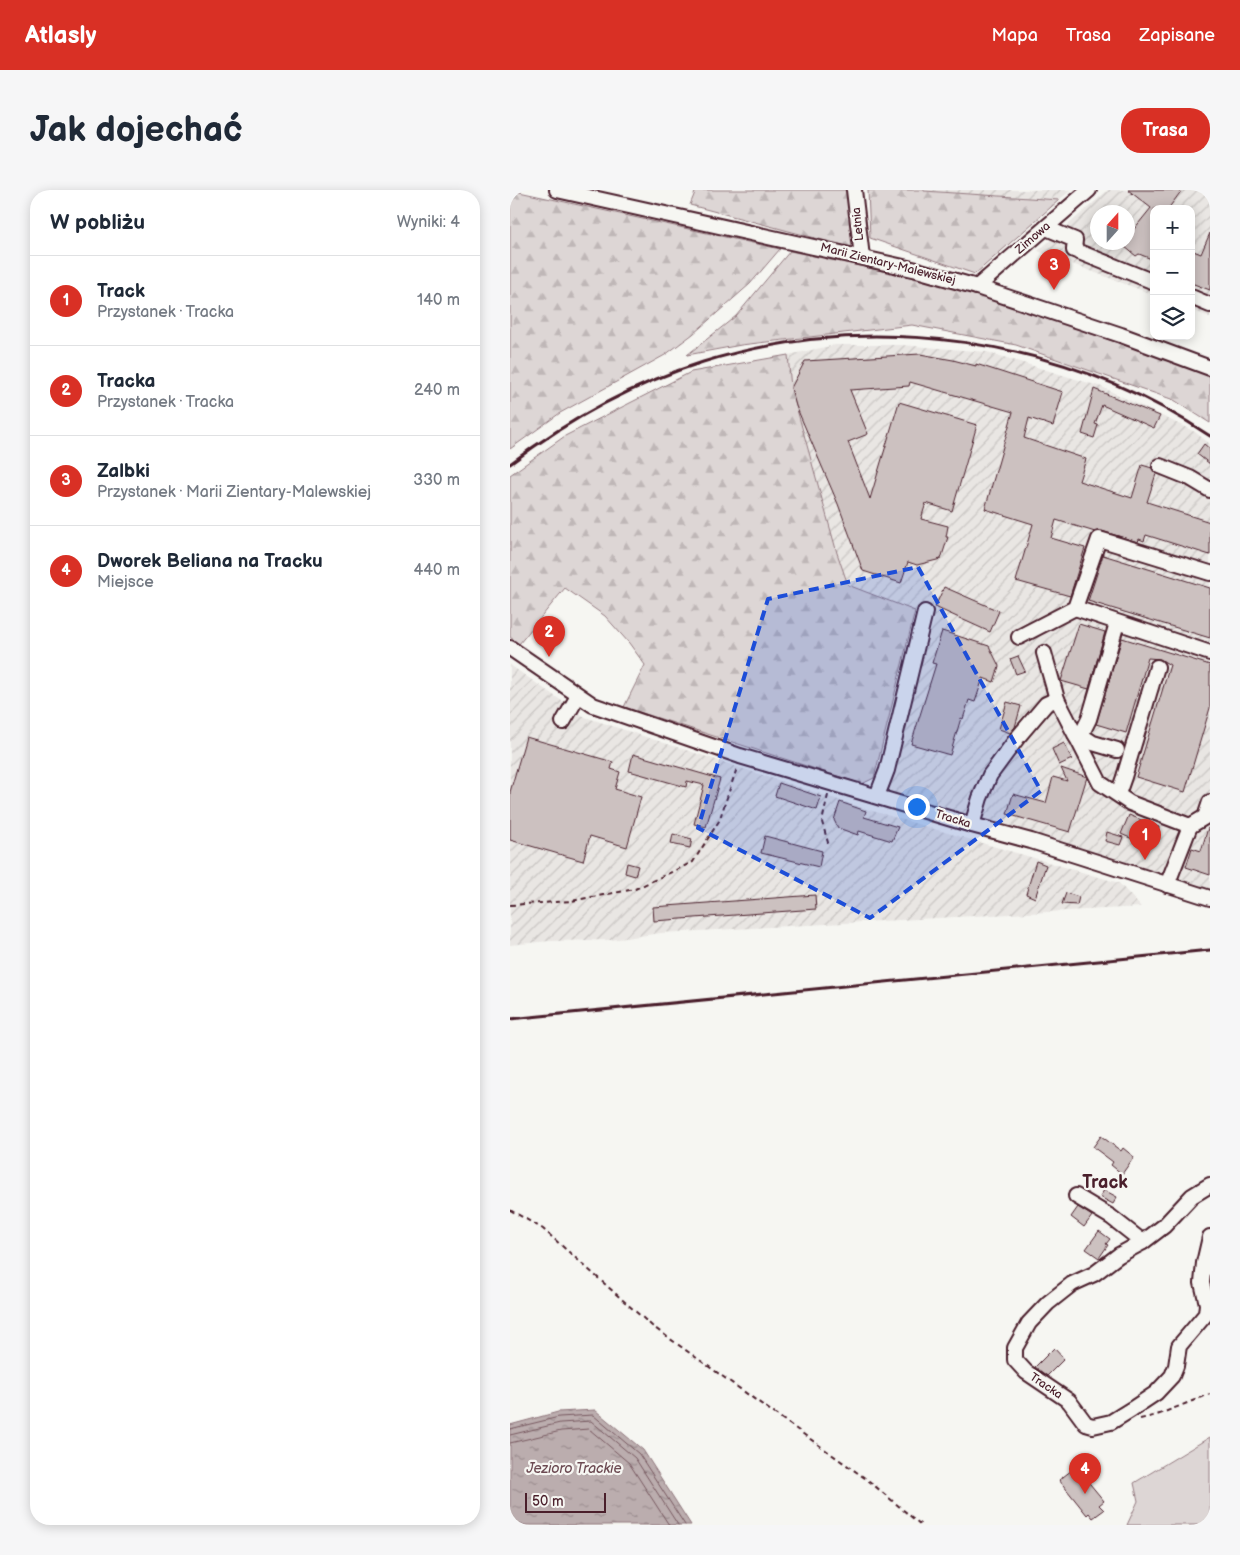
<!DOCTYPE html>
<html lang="pl">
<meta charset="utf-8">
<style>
body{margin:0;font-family:"Balsamiq Sans",sans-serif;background:#f6f6f7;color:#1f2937}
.controls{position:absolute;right:15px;top:15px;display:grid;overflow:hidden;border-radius:10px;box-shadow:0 2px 12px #0003}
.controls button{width:45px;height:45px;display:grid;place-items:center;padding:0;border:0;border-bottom:1px solid #e0e1e3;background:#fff;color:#1f2937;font:25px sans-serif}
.compass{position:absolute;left:580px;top:15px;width:45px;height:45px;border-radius:50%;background:#fff;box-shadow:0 2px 12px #0003;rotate:21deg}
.scale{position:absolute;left:15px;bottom:12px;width:81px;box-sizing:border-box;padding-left:5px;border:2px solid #4a1f2b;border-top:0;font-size:14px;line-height:18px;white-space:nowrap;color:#4a1f2b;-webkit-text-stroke:4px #f6f6f2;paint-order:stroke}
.you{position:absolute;left:406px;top:616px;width:18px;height:18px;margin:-12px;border:4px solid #fff;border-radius:50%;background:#1a73e8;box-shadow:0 0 0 8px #1a73e833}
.badge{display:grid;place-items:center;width:32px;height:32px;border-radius:50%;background:#d93025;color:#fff;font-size:16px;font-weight:700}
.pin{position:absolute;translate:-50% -41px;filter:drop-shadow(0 1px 2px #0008)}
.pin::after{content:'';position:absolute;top:26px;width:18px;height:15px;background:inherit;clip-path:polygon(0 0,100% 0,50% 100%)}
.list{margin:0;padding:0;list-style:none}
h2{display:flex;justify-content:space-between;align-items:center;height:65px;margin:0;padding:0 20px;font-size:21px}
h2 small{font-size:16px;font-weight:400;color:#747a83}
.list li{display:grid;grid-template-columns:32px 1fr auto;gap:15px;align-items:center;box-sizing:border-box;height:90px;padding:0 20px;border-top:1px solid #e0e1e3}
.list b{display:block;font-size:19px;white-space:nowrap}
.list p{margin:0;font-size:16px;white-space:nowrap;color:#747a83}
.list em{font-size:16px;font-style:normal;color:#747a83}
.icon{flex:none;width:28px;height:28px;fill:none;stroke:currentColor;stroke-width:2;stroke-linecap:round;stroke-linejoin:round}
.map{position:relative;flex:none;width:700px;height:1335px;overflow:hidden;border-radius:20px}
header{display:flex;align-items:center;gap:30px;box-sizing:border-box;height:70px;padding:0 25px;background:#d93025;color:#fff}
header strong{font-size:24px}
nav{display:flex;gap:28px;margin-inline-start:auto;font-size:18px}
.intro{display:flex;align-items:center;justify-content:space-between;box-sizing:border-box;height:120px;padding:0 30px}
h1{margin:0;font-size:35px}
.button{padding:12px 22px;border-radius:20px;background:#d93025;color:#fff;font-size:18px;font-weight:700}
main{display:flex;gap:30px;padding:0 30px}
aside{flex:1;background:#fff;border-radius:20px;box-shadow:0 2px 12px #0003}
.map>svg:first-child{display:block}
.industrial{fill:url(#industrial-furrows);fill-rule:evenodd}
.forest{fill:url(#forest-firs);stroke:#947a80}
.green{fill:#ddd6d5;stroke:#947a80}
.water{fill:url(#water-ripples);stroke:#8e747a}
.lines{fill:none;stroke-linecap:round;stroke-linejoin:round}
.shore{stroke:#77585f;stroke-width:1}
.building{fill:#ccc1c0;stroke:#4a1f2b}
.minor-casing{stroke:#4a1f2b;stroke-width:18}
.path{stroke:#4a1f2b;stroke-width:2;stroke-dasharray:5 4;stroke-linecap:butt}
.minor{stroke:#f6f6f2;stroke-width:14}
.rail{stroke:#4a1f2b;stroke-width:3}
.marked{fill:#1d4ed8;fill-opacity:0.2;stroke:#1d4ed8;stroke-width:4;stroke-dasharray:10 6;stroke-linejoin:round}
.labels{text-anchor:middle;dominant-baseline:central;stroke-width:4.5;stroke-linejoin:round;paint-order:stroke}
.street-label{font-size:12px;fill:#4a1f2b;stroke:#f6f6f2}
.water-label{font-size:14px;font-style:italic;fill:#6c4a52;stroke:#f6f6f2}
.district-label{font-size:18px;font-weight:bold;fill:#4a1f2b;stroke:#f6f6f2}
</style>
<header>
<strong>Atlasly</strong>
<nav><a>Mapa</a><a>Trasa</a><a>Zapisane</a></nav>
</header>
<div class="intro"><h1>Jak dojechać</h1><a class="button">Trasa</a></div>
<main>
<aside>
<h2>W pobliżu<small>Wyniki: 4</small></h2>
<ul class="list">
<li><span class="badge">1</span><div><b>Track</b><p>Przystanek · Tracka</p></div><em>140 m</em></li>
<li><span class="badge">2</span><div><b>Tracka</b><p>Przystanek · Tracka</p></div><em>240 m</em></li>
<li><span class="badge">3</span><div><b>Zalbki</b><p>Przystanek · Marii Zientary-Malewskiej</p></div><em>330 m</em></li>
<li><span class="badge">4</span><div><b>Dworek Beliana na Tracku</b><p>Miejsce</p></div><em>440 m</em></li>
</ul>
</aside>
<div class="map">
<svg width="700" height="1335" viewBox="0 0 700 1335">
<defs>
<pattern id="industrial-furrows" width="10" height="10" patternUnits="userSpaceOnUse" patternTransform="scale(1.25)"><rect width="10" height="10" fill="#e9e6e3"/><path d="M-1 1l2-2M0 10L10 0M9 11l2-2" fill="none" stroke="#c9c5c3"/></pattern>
<pattern id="forest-firs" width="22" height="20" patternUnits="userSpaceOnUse" patternTransform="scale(1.25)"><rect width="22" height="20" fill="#ddd6d5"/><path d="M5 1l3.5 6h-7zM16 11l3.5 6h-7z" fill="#bfb7b7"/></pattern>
<pattern id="water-ripples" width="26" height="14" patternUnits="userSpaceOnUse" patternTransform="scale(1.25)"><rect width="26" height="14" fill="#bbadae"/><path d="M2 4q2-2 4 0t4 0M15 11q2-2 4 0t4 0" fill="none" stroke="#9a8c8e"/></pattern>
</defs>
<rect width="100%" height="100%" fill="#f6f6f2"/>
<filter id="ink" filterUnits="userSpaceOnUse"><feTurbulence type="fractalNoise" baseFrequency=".02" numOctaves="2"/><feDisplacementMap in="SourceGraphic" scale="10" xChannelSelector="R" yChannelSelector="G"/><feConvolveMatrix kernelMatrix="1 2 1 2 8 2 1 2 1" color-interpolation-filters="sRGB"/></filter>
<g filter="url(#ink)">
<g class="industrial">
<path d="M414,0H561L549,10L414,1Z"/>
<path d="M598,0H700V127L681,120V19H644V105L528,61ZM588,22H618V52H588Z"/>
<path d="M325,155H391L477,162L592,197L685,242L700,254V701L374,602L424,429L338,395L327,363L281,198L278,165Z"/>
<path d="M0,475L75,527L356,619L609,693L631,717L151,743L101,750L39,751L0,755Z"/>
</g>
<g class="forest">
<path d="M0,0L270,59L240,94L183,144L155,165L50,223L0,259Z"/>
<path d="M186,0H339L347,59L180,15Z"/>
<path d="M358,0H414V1L549,10L465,84L360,48Z"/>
<path d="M280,61L442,96L693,182L700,185V233L664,210L506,155L402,135L231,155L177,165L226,126Z"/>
<path d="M278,165L281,198L327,363L338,395L405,421L364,588L352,594L114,517L135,475L119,453L95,426L55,398L9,454L0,447V285L55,246L181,182Z"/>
</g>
<path class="green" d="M700,1247V1335H617L628,1311L624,1293Z"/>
<path class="water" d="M85,1220L133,1260L181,1335H0V1235L48,1222Z"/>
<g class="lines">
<g class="shore">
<path d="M0,1239L49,1227L83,1225L129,1264L175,1335"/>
<path d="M0,1245L50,1233L81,1231L125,1268L168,1335"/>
<path d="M0,1253L51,1241L79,1239L119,1273L159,1335"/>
</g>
</g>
<g class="building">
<path d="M618,0H672L658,19H644V70L629,64L626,66L609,52H618V34L624,39L641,18Z"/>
<path d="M700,43V100L681,93V60L691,64Z"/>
<path d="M410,164L443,170L466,176V174L553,202L543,236L519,228L514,248L576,269L569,291L622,308L632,275L642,278L646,284L637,312L700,332V365L636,345L634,351L629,349L628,352L592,341L585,342L546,330L541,348L575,358L560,406L506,391L523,334L475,319L503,222L400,192L399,196L340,200L358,244L338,252L360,309L389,212L467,235L442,321L416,313L411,329L438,336L436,347H438L431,369L407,375L398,372L391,393L353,381L328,314L286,216L281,198L295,171Z"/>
<path d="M584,199L650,226L644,238L592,215L585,234L588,235L584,248L572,244Z"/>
<path d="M694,254L700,259V274L687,264Z"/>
<path d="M593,365L700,398V448L578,411Z"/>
<path d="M434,397L489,421L480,442L425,417Z"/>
<path d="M569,434L595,442L579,499L551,491Z"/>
<path d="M432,441L479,456L489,476L484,492L473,488L465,512L459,510L453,529L451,528L440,565L401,554L426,474L422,473Z"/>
<path d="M612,448L700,475V518L675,602L626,587L660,475L650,469L638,468L616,543L586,534Z"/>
<path d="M508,466L515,481L506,484L500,469Z"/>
<path d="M497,512L511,516L505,537L500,543L489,539Z"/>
<path d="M16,547L103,572L101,579L110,582L105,599L131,607L117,657L80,646L73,671L0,650V602Z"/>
<path d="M554,553L562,569L549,575L542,559Z"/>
<path d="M123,564L210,589L196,637L184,634L194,595L177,591L176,597L119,581Z"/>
<path d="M551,578L577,587L560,642L497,624L503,604L536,613L543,587L557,591Z"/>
<path d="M269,593L311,607L307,620L265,606Z"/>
<path d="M330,612L356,621L354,627L388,637L382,651L349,641L348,645L328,638L324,630Z"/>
<path d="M619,625L649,637L641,657L611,644Z"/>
<path d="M698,638H700V685L676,677L682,658L691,661Z"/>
<path d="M597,642L613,647L610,655L595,651Z"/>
<path d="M163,644L182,649L180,658L161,654Z"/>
<path d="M255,646L312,661L309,677L251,663Z"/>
<path d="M526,671L536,675L525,708L516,704Z"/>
<path d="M117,673L128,676L125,686L115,683Z"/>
<path d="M556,703L569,707L567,715L552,714Z"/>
<path d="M305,705L306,719L144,731L143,717Z"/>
<path d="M591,946L611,961L613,958L624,967L612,984L601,975L603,972L583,957Z"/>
<path d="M594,1000L607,1007L603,1014L590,1007Z"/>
<path d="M568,1017L582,1026L574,1037L561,1027Z"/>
<path d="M589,1041L600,1049L596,1054L598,1055L589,1068L576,1059Z"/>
<path d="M544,1158L554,1169L537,1186L525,1177Z"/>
<path d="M566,1277L594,1311L589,1315L594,1320L583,1328L579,1323L577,1325L549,1290Z"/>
</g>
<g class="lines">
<defs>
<g id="minor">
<path d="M47,0L407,80L467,97L611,145L700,178"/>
<path d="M344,0L352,67"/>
<path d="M536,38L565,50L564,60L644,92"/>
<path d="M467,97L579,0"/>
<path d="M681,107L700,115"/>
<path d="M650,276L680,288L700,300"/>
<path d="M565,418L700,463"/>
<path d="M509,447L565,418L589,349L700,383"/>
<path d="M0,458L83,515L230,566L462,635L521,651L700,708"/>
<path d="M534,463L547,509L590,593L620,613L680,636L695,627L700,612"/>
<path d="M53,532L68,506"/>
<path d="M571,545L583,553L607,560"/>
<path d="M566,547L571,545L579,529L607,433"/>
<path d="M608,604L614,587L647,477"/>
<path d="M367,606L377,580L415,422"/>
<path d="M462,635L470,608L480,585L508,547L536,514L547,509"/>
<path d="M657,695L680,636"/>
<path d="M700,995L682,1006L654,1036L633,1052L609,1065L584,1084L562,1094L538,1113L519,1133L505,1158V1170L516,1182L559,1211L576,1234L583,1236L601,1232L622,1219L646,1203L662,1186L666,1176L669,1156L696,1124L697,1114L692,1093L694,1073L700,1047"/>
<path d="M566,1006L601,1027L633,1052"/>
</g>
</defs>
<use href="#minor" class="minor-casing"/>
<g class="path">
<path d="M318,605L312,632L319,656"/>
<path d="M0,715L61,711L125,699L183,672L209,631L227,578"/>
<path d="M0,1020L33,1039L142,1136L359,1291L411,1335"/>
<path d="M630,1229L647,1225L700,1204"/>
</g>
<use href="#minor" class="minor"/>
<g class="rail">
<path d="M0,274C58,230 123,194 193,172C361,120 553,147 700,246"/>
<path d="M0,829L700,760"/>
</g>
</g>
</g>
<path class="marked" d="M408,377L531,601L360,728L188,638L258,409Z"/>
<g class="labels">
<g class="street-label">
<text transform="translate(348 34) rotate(-96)">Letnia</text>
<text transform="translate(523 48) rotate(-41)">Zimowa</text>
<text transform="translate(378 74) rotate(14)">Marii Zientary-Malewskiej</text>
<text transform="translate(443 629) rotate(17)">Tracka</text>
<text transform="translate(536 1196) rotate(34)">Tracka</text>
</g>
<g class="water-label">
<text x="64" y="1278">Jezioro Trackie</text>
</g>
<g class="district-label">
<text x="595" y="992">Track</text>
</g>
</g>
</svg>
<div class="controls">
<button>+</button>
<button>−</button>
<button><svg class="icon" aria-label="layers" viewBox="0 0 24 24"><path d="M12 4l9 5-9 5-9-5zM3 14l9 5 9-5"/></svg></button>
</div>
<svg class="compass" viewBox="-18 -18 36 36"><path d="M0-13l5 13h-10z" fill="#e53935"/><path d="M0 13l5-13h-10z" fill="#747a83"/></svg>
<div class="scale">50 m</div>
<div class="you"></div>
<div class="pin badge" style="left:635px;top:670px">1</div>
<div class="pin badge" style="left:39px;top:467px">2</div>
<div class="pin badge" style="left:544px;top:100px">3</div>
<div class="pin badge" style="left:575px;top:1304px">4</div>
</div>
</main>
